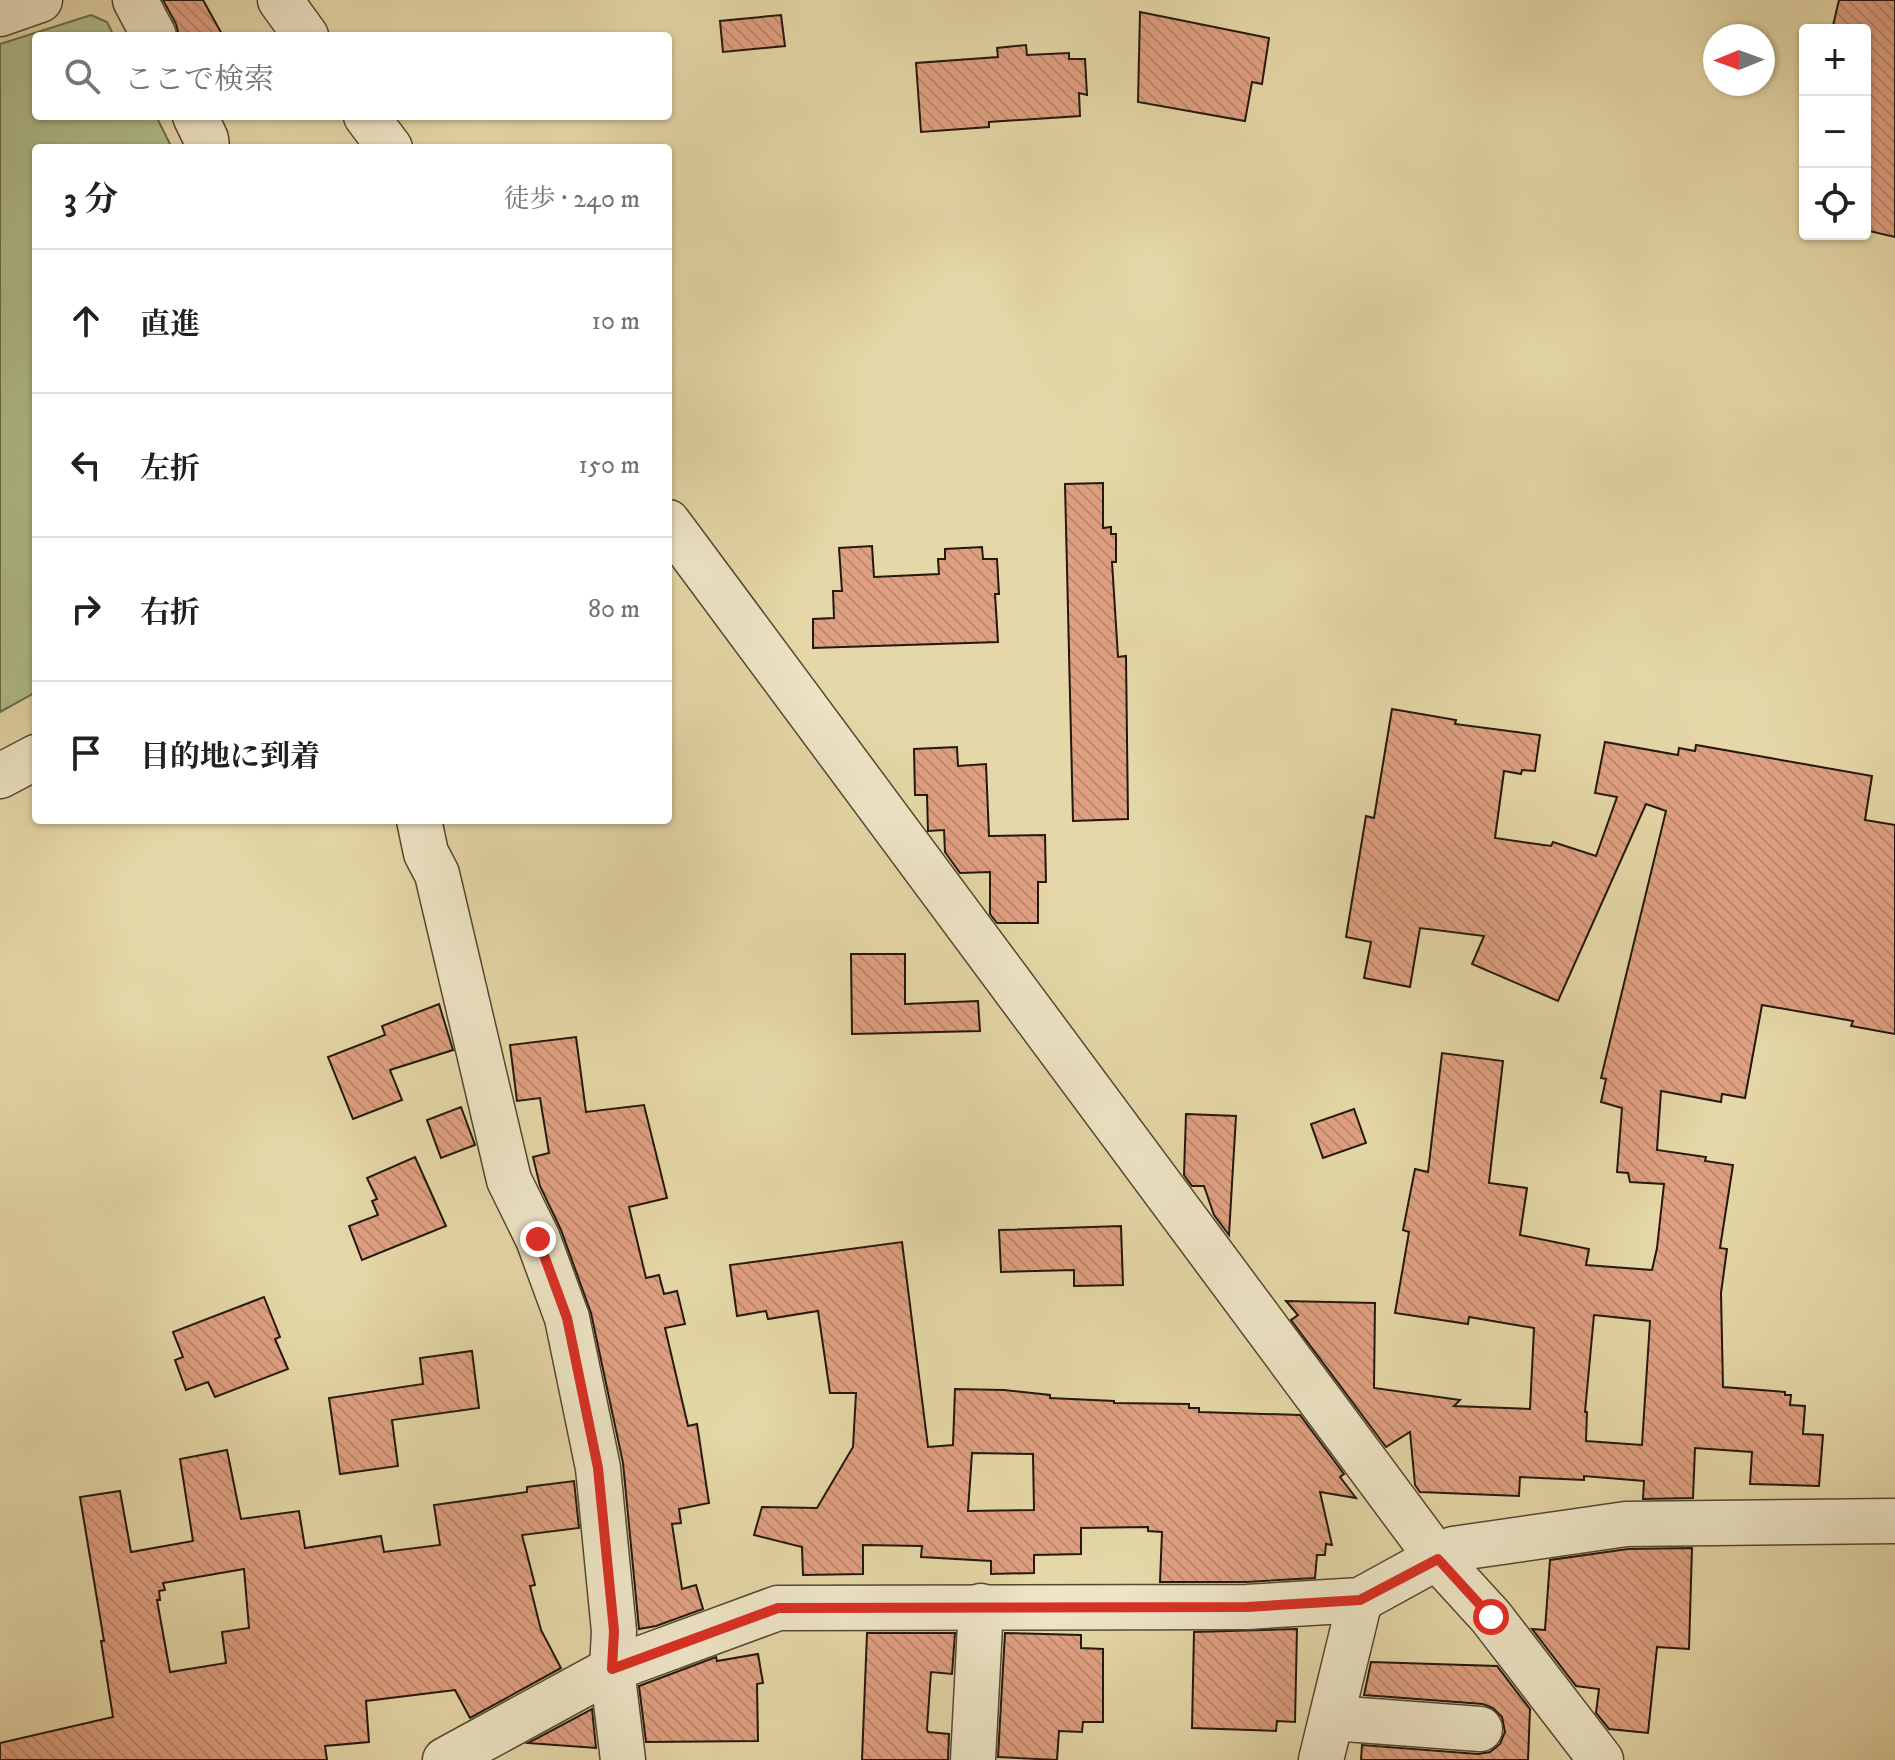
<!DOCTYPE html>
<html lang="ja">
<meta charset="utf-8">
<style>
body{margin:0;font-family:"IM FELL DW Pica","Noto Serif JP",serif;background:#f6f6f6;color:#202124}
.controls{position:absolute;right:24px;top:24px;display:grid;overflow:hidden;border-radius:8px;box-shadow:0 2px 6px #0004}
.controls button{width:72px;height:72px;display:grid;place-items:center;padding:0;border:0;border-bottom:2px solid #e0e0e0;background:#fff;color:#202124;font:40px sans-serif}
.compass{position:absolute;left:1703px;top:24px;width:72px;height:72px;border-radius:50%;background:#fff;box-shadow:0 2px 6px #0004;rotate:269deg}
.stop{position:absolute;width:24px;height:24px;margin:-18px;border:6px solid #d93025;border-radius:50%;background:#fff}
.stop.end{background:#d93025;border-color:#fff;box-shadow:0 2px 8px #0008}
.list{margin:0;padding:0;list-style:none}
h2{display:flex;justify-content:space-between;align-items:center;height:104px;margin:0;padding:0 32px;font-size:34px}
h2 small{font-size:26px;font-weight:400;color:#757577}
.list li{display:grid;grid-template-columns:52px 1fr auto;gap:24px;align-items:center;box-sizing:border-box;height:144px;padding:0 32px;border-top:2px solid #e0e0e0}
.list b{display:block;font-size:30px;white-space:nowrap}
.list em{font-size:26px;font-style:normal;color:#757577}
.icon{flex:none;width:44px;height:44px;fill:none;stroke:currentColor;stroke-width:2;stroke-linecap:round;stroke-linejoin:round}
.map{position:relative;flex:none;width:1895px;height:1760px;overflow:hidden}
.search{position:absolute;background:#fff;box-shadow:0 2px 6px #0004;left:32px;top:32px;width:640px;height:88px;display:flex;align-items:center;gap:20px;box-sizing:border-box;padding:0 28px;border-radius:8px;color:#757577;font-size:30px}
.panel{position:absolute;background:#fff;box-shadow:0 2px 6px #0004;left:32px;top:144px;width:640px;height:680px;border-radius:8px}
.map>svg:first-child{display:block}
.pitch{fill:#b0bf8b;stroke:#696c4c;stroke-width:2}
.building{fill:url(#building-back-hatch);stroke:#22180c;stroke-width:2;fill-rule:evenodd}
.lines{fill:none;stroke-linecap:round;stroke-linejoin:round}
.minor-casing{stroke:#534833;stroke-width:47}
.minor{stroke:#eee5c6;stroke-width:44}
.route{stroke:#d93025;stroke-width:10}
</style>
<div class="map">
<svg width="1895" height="1760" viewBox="0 0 1895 1760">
<defs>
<pattern id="building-back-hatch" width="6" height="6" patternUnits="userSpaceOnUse" patternTransform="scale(2)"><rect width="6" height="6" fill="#dfa082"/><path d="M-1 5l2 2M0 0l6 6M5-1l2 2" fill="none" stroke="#bf896f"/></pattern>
</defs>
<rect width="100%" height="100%" fill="#e5d7a7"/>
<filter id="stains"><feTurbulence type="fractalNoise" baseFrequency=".0025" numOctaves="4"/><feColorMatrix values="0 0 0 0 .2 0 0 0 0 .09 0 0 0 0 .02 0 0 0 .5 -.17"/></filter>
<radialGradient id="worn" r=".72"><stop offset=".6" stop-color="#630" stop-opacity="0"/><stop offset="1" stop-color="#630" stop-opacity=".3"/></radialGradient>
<path class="pitch" d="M91,15L107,22L114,36H36V116H156L172,148H36V692L0,712V44Z"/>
<g class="building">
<path d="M163,0H203L223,36H179L176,24Z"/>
<path d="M1839,0H1895V237L1865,230V30H1832Z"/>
<path d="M1140,12L1269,38L1262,84L1252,82L1245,121L1138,102Z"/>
<path d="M781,15L785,46L723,52L720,21Z"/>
<path d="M1026,45L1027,55L1069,53V59H1085L1087,95L1079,93L1080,116L989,122V127L921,132L916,63L998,57L997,48Z"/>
<path d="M1103,483V528L1111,527V534H1116V562H1112L1118,657L1126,656L1128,819L1073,821L1065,484Z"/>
<path d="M872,546L874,577L939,574L938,559H945V549L982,547L983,559H997L999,594H995L998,642L813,648V619L834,618L833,591H842L839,548Z"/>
<path d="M1392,709L1456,720L1455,724L1540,735L1535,771L1522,770L1521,774L1504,771L1495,838L1551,846L1553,842L1596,856L1617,797L1595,793L1605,742L1678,755L1679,748L1695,751L1696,745L1872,776L1865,820L1895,825V1034L1851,1026L1853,1021L1762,1005L1745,1098L1722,1094L1721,1102L1661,1091L1657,1150L1706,1157L1705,1161L1733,1165L1720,1248L1727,1249L1721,1293L1723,1387L1785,1392V1395H1791L1790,1405L1805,1406L1803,1434L1823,1435L1819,1486L1750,1484L1752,1452L1695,1448L1693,1498L1643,1499L1644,1481L1584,1476V1480L1520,1477L1519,1496L1420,1492L1415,1485L1410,1432L1386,1447L1291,1320L1298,1315L1286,1301L1375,1303L1374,1388L1460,1400L1454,1406L1530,1409L1534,1328L1469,1317L1468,1324L1395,1313L1409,1232L1403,1230L1415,1169L1428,1172L1442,1053L1503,1061L1489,1183L1527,1188L1520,1235L1589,1249L1586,1265L1652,1270L1657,1248L1664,1184L1630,1182L1628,1173L1617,1172L1622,1108L1601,1102L1606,1079L1601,1078L1666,811L1646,804L1558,1001L1472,964L1484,936L1420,928L1410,987L1364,978L1371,942L1346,937L1366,816L1374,818ZM1594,1315L1650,1321L1642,1445L1586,1441L1587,1412H1585Z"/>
<path d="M957,747L958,766L986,764L989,836L1045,835L1046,882H1038V923H997L990,914V872L960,873L945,852L944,830L928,831L927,795H915L914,749Z"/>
<path d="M851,954H905V1004L978,1001L980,1031L852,1034Z"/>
<path d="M439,1004L453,1050L390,1070L402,1100L353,1119L328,1057L385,1035L382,1026Z"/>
<path d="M576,1037L586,1112L644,1105L667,1198L629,1207L646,1278L659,1275L664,1294L677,1291L685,1324L665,1328L688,1426L697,1424L709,1503L679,1509L681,1523L672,1524L682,1589L696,1585L703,1609L656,1626L639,1629L623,1463L591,1313L561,1230L540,1186L533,1157L549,1153L540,1098L517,1101L510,1045Z"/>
<path d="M461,1107L475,1145L441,1158L427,1120Z"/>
<path d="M1354,1109L1366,1143L1323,1158L1311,1124Z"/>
<path d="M1186,1114L1236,1116L1229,1235L1214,1215L1204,1186H1192L1184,1175Z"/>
<path d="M415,1157L446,1226L362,1260L349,1226L378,1215L372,1201L377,1199L367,1178Z"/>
<path d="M1121,1226L1123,1285L1074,1286V1270L1001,1272L999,1230Z"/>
<path d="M902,1242L928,1447L953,1445L955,1389L1004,1390L1050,1395V1398L1114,1401V1403L1189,1404V1408H1199V1412L1300,1415L1344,1474L1340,1477L1356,1498L1320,1492L1332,1545L1326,1544L1325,1555H1317L1315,1578L1246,1582H1160L1162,1532L1148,1531V1527L1081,1528V1554L1034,1555V1573L991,1574V1561L921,1557L922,1546L863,1545V1574L803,1575L802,1547L754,1535L762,1507L817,1508L853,1447L856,1393H830L818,1311L768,1319L766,1311L737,1316L730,1265ZM972,1453L1033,1454L1034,1510L968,1511Z"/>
<path d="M264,1297L280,1337L275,1339L288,1369L215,1397L208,1382L186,1390L175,1360L183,1357L173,1332Z"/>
<path d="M472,1351L479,1408L392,1420L398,1466L340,1474L329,1398L423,1384L420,1358Z"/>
<path d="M227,1450L241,1519L299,1511L305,1548L381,1536L384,1552L440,1545L434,1505L527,1492V1487L574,1481L579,1528L522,1535L535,1585L530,1586L541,1630L561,1668L470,1718L455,1690L366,1701L369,1742L325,1746L327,1760H0V1743L113,1717L101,1641H104L80,1497L120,1491L131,1552L193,1541L180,1459ZM244,1569L249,1628L222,1632L226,1663L170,1672L157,1600H160L159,1591L165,1590L163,1583Z"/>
<path d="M1692,1548L1689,1649L1657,1647L1648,1733L1609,1729L1596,1713L1599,1689L1576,1686L1532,1629L1545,1630L1550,1560L1628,1549Z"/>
<path d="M1297,1629L1295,1722L1277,1721L1276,1731L1192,1728L1194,1632Z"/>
<path d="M867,1633H955L952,1674L931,1672L927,1729L928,1732L949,1734L948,1760H862Z"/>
<path d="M1005,1633L1081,1635V1648L1103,1649V1722H1083L1082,1732L1059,1731L1057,1760L998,1757Z"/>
<path d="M758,1654L763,1683L757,1684L758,1741L646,1742L639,1686L716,1657L717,1661Z"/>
<path d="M1371,1662L1497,1666L1530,1709L1528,1760H1361L1362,1745L1478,1754L1490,1752L1500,1744L1505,1732L1502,1717L1493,1708L1483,1704L1364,1695Z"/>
<path d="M592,1709L596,1748L528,1743Z"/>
</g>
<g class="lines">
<defs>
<g id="minor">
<path d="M135,0L154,36"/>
<path d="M280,0L306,36"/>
<path d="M0,14L40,0"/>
<path d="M195,116L206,139L207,148"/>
<path d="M366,116L390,148"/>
<path d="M668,522L1438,1559L1491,1617L1601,1760"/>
<path d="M0,776L36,757"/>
<path d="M419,820L426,853L437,874L509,1180L538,1239L567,1318L598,1468L614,1631L612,1669L623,1760"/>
<path d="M1332,1718L1480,1729"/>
<path d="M445,1760L612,1669L778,1608L1247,1607L1360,1600L1453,1549L1626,1524L1895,1521"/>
<path d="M973,1760L981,1606"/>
<path d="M1321,1760L1360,1600"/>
</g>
</defs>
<use href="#minor" class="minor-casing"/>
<use href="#minor" class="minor"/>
</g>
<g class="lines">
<path class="route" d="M538,1239L567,1318L598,1468L614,1631L612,1669L778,1608L1247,1607L1360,1600L1438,1559L1491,1617"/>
</g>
<rect width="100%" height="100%" filter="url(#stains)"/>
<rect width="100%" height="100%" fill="url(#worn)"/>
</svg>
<div class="controls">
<button>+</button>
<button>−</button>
<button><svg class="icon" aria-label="locate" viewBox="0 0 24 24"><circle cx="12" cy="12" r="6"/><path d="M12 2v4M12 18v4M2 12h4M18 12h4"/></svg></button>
</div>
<svg class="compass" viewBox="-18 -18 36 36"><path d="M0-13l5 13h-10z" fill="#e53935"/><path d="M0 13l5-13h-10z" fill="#757577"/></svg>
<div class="stop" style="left:1491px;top:1617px"></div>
<div class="stop end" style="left:538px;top:1239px"></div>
<div class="search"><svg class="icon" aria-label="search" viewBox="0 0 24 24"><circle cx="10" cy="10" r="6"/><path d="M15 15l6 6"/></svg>ここで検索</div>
<section class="panel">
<h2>3 分<small>徒歩 · 240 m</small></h2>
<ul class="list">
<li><svg class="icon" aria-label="ahead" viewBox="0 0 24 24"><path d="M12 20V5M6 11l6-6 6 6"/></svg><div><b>直進</b></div><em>10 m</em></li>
<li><svg class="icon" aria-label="left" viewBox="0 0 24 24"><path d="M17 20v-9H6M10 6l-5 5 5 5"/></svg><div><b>左折</b></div><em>150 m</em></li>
<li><svg class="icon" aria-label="right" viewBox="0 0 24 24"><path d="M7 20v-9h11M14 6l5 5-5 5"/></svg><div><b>右折</b></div><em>80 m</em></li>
<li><svg class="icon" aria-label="arrive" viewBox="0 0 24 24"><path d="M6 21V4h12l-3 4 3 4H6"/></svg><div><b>目的地に到着</b></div></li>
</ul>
</section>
</div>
